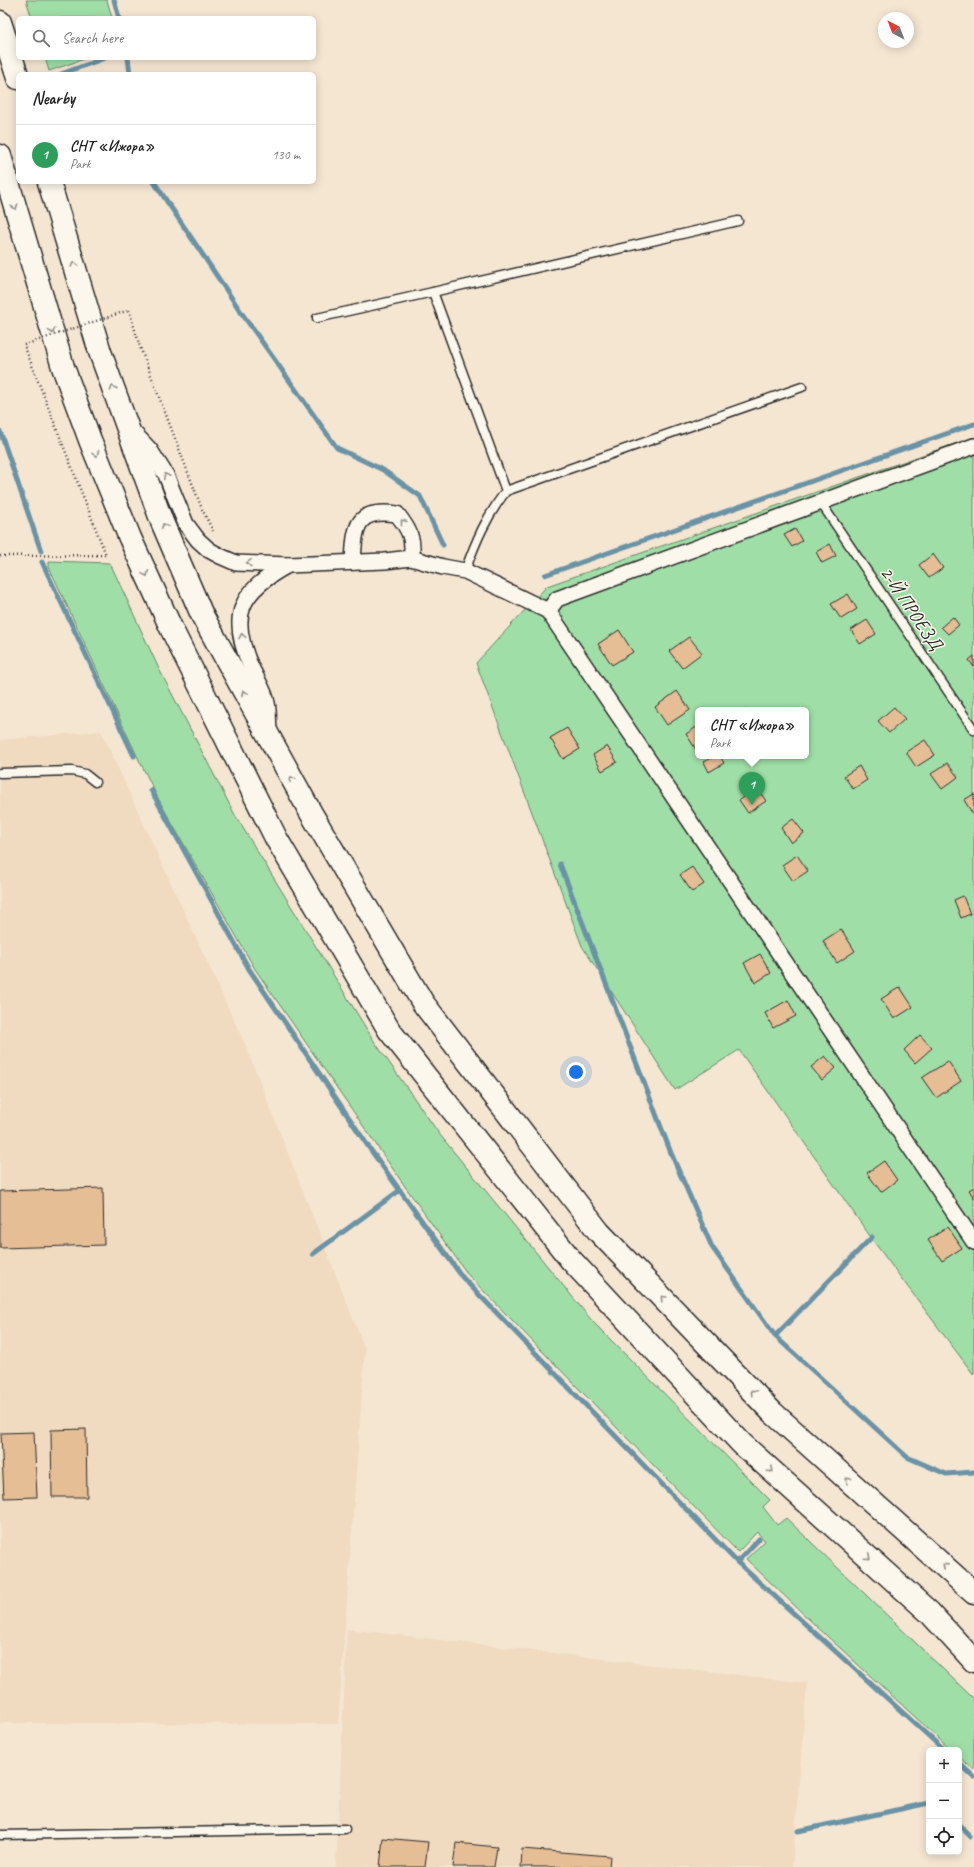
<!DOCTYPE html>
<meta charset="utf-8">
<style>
body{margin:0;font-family:Caveat,sans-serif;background:#f2f2f2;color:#222}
.controls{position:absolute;right:12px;bottom:12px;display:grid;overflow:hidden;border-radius:6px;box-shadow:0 2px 10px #0003}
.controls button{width:36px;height:36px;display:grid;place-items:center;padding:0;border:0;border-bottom:1px solid #e0e0e0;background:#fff;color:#222;font:20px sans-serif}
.compass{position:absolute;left:878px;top:12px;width:36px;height:36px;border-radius:50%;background:#fff;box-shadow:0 2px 10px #0003;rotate:318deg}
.you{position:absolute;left:576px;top:1072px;width:14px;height:14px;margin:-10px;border:3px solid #fff;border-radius:50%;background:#1a73e8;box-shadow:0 0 0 6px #1a73e833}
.badge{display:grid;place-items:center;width:26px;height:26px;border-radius:50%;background:#c8321e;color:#fff;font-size:13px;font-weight:700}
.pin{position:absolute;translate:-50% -33px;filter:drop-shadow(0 1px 2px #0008)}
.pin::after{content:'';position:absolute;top:21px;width:14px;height:12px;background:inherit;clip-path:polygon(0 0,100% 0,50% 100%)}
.popup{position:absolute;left:695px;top:707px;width:114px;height:52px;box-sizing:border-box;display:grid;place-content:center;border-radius:6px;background:#fff;filter:drop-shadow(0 1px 3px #0005);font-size:13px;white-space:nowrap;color:#767676}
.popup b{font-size:15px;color:#222}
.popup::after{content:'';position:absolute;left:50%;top:100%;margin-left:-8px;border:8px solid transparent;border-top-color:#fff}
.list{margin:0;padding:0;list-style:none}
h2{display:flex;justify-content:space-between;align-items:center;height:52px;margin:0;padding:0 16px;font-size:17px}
h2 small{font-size:13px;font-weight:400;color:#767676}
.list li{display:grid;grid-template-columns:26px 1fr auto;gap:12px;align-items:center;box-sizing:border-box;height:60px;padding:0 16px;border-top:1px solid #e0e0e0}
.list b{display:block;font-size:15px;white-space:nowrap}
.list p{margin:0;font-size:13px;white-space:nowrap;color:#767676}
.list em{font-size:13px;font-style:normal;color:#767676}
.icon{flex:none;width:22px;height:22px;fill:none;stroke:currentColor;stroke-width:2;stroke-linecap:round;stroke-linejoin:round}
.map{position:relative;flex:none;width:974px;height:1867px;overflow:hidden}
.search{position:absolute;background:#fff;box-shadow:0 2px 10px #0003;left:16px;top:16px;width:300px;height:44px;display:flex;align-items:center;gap:10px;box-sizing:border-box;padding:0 14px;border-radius:6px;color:#767676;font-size:15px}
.panel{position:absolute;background:#fff;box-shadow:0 2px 10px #0003;left:16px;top:72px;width:300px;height:112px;border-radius:6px}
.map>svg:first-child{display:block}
.built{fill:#f0dac0}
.green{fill:#9fdfa7;stroke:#658569;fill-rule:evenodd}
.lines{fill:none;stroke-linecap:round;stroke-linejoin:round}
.stream{stroke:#6a93a5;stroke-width:5}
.building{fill:#e6be96;stroke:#2b2b2b}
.lane-casing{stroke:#2b2b2b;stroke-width:11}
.street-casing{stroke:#2b2b2b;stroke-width:18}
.highway-casing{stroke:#2b2b2b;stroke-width:25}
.path{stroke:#2b2b2b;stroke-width:2.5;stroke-dasharray:1 3;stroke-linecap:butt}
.lane{stroke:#fbf7ec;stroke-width:8}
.street{stroke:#fbf7ec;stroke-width:15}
.highway{stroke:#fbf7ec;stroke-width:22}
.path-bridge{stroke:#2b2b2b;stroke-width:2.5;stroke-dasharray:1 3;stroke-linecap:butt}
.oneway{stroke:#93918c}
.labels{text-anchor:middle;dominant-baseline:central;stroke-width:3;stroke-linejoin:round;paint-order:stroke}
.street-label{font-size:19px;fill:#2b2b2b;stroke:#fbf7ec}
</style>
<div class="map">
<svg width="974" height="1867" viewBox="0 0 974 1867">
<rect width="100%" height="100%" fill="#f5e6d2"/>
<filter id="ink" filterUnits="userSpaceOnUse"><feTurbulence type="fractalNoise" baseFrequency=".025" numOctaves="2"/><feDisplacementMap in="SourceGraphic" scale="8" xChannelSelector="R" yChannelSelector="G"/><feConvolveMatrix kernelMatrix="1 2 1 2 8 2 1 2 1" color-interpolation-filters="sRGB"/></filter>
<g filter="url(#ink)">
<g class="built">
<path d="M101,731L247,1049L365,1349L338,1724L0,1723V740Z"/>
<path d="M347,1629L807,1683L792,1867H336Z"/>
</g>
<g class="green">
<path d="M26,0H107L112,18H32Z"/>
<path d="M45,58H87L49,71Z"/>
<path d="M974,437V1375L877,1246L739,1050L675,1090L582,946L476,663L547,586ZM698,710H806V756H698Z"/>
<path d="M49,561L110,563L159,669L235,815L374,1041L440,1135L593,1322L770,1500L763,1507L777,1525L786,1518L974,1699V1770L959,1757V1750H951L815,1625L746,1559L765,1541L757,1532L738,1552L469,1276L404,1185L255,969L161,804L139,760L49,567Z"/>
</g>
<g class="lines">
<g class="stream">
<path d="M114,0L119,18"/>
<path d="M128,58L130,74"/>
<path d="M61,74L105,58"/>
<path d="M154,182L243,315L337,448L383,470L420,496L443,545"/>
<path d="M0,431L41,551"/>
<path d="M42,562L134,756"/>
<path d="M545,575L974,424"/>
<path d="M151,790L249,969L370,1149L463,1278L737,1562L944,1750"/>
<path d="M560,864L671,1153L712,1247L775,1336L872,1237"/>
<path d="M313,1254L400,1190"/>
<path d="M775,1336L907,1457L946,1474L974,1472"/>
<path d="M737,1562L759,1539"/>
<path d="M959,1763L974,1777"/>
<path d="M959,1825L970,1836"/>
<path d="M798,1831L929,1803"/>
</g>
</g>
<g class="building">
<path d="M795,529L802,541L792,547L784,535Z"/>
<path d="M830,544L836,556L822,563L816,552Z"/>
<path d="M933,554L943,568L929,578L919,565Z"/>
<path d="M848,594L857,609L841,619L831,604Z"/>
<path d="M953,617L959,625L948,634L941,627Z"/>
<path d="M867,620L876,634L860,644L851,630Z"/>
<path d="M619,630L633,652L612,665L598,644Z"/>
<path d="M689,637L702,653L682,668L669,651Z"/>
<path d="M974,656V667L969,660Z"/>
<path d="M677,691L690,710L667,725L655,707Z"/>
<path d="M894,707L905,719L889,733L878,721Z"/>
<path d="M698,726V750L697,751L686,734Z"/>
<path d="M567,728L580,749L563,759L550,738Z"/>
<path d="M925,740L935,755L916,767L906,752Z"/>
<path d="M607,746L617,762L602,771L593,755Z"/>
<path d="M715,756H720L724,763L709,772L704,762Z"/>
<path d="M947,763L958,777L942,789L931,774Z"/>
<path d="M859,766L867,780L853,789L844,776Z"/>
<path d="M757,788L766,801L748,813L739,800Z"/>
<path d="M974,794V816L964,800Z"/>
<path d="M793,819L804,833L791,843L781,828Z"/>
<path d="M797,855L808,871L793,881L782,865Z"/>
<path d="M692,867L704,884L692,892L680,875Z"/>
<path d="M963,896L970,914L961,918L954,900Z"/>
<path d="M841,929L855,951L837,963L823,941Z"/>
<path d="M760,954L771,973L755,983L744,963Z"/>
<path d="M900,987L913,1007L894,1019L881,999Z"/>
<path d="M788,1000L796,1016L773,1028L765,1013Z"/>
<path d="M920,1035L932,1048L915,1063L904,1050Z"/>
<path d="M825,1056L836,1068L822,1080L811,1067Z"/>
<path d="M948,1061L961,1081L936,1098L922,1078Z"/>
<path d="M884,1161L897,1180L881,1192L867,1173Z"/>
<path d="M974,1187V1198L969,1190Z"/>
<path d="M103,1188L104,1245L0,1248V1191Z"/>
<path d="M948,1227L962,1248L942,1261L928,1240Z"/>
<path d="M86,1429L87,1497H52L51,1430Z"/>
<path d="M34,1432L37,1497L4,1498L1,1433Z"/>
<path d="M383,1838L428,1842L425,1867H380Z"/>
<path d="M456,1843L497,1847L494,1867H453Z"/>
<path d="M522,1849L610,1856L609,1867H521Z"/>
</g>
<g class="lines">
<defs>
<g id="lane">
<path d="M317,318L433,292"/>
<path d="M506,491L802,387"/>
<path d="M821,503L974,730"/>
<path d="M465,571C476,541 486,517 506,491L433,292L738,221"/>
<path d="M0,773L72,771L85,774L95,782"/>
<path d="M0,1835L345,1829"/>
</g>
<g id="street">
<path d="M133,432L150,450L166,475L186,524L198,540L209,550L220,556L236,563L288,565L385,561L411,558L443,567L465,571L548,611L974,1242"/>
<path d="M353,562C355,527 355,508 397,514C408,528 415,539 411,558"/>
<path d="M548,611L557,599L974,446"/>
<path d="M269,731C268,722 269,712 267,703C265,691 256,678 251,667C228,615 240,591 288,565"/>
</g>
<g id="highway">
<path d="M0,22L18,78"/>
<path d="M0,156L63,367L90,440L130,538L172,630L276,838L389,1030L571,1260L742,1444L929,1612L974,1661"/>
<path d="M49,182L100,352L162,522L202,615L311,813L423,1003L599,1232L772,1412L974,1593"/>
</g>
</defs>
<use href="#lane" class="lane-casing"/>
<use href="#street" class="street-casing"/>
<use href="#highway" class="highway-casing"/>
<g class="path">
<path d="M129,310L140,347L202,509L213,531"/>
<path d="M0,556L106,555L24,345"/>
</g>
<use href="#lane" class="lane"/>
<use href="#street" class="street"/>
<use href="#highway" class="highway"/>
<path class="path-bridge" d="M24,345L129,310"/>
</g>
<defs><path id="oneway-chevron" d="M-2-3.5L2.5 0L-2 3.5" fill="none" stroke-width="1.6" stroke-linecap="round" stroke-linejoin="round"/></defs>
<g class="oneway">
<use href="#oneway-chevron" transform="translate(15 207) rotate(73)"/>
<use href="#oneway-chevron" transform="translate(74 264) rotate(-107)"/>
<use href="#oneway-chevron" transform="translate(52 331) rotate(73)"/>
<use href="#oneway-chevron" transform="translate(113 388) rotate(-109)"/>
<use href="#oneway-chevron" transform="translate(96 454) rotate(68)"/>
<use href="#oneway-chevron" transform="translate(166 476) rotate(-117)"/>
<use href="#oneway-chevron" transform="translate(403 522) rotate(-127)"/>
<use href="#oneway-chevron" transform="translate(164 526) rotate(-113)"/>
<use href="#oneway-chevron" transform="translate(249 563) rotate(-178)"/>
<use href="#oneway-chevron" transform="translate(146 574) rotate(66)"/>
<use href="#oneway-chevron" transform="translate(242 636) rotate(-101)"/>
<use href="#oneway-chevron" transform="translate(244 693) rotate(-118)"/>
<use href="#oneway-chevron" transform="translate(292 779) rotate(-120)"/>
<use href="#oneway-chevron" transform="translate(663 1298) rotate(-134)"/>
<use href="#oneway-chevron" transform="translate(753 1392) rotate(-134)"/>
<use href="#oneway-chevron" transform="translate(771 1470) rotate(42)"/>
<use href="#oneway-chevron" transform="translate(848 1480) rotate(-138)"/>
<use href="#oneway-chevron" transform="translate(868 1557) rotate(42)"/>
<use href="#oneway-chevron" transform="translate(945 1566) rotate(-138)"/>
</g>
</g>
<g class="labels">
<g class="street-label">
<text transform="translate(911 608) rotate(56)">2-Й ПРОЕЗД</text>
</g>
</g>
</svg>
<div class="controls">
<button>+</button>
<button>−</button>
<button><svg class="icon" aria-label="locate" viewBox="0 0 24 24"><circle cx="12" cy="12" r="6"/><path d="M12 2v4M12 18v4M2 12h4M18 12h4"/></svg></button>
</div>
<svg class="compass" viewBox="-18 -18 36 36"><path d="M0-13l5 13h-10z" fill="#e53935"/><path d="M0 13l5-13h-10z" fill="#767676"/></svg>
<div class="you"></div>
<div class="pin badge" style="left:752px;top:805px;background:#2e9e5b">1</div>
<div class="popup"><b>СНТ «Ижора»</b>Park</div>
<div class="search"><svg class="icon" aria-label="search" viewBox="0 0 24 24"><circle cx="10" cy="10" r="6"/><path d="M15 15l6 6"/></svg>Search here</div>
<section class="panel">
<h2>Nearby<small></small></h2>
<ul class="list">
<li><span class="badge" style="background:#2e9e5b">1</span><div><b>СНТ «Ижора»</b><p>Park</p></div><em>130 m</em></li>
</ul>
</section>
</div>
